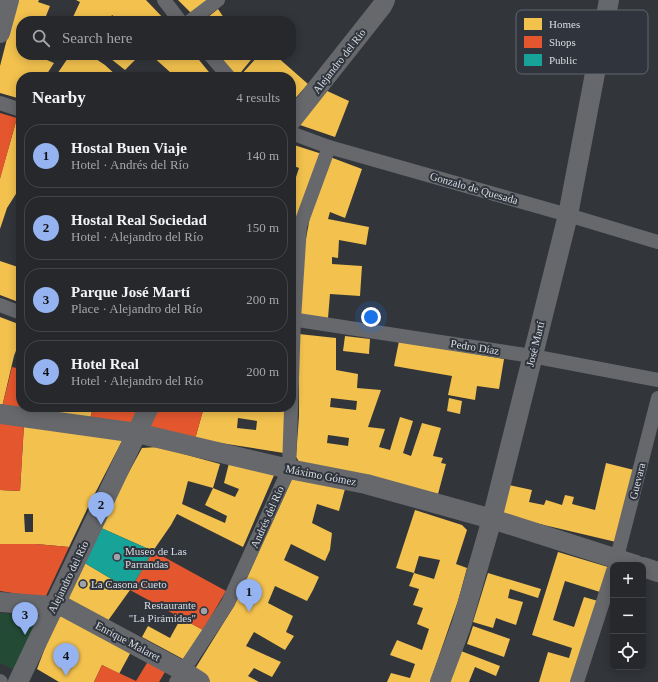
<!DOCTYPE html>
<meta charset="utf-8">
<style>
body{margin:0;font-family:"Times New Roman",serif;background:#2e3034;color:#f1f3f6}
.controls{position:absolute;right:12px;bottom:12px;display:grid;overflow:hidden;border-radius:8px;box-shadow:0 2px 10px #0003}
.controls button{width:36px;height:36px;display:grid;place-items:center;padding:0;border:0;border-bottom:1px solid #424448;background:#26282c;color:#f1f3f6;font:20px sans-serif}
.you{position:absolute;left:371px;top:317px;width:14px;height:14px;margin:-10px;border:3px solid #fff;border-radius:50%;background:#1a73e8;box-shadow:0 0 0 6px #1a73e833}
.badge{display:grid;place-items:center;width:26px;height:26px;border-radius:50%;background:#95b2f1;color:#111;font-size:13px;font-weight:700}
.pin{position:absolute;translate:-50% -33px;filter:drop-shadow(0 1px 2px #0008)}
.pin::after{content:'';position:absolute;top:21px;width:14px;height:12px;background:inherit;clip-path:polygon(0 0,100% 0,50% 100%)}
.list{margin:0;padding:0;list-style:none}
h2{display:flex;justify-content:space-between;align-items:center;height:52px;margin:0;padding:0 16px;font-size:17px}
h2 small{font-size:13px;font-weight:400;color:#a4a6a9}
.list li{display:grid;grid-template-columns:26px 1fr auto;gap:12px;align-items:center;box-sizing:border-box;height:64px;margin:0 8px 8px;padding:0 8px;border:1px solid #424448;border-radius:16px}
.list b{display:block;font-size:15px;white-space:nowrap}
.list p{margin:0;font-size:13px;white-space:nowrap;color:#a4a6a9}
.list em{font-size:13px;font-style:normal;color:#a4a6a9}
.icon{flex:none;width:22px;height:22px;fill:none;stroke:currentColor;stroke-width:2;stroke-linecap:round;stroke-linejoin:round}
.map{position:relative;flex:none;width:658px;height:682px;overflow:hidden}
.search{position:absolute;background:#26282c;box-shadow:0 2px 10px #0003;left:16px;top:16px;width:280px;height:44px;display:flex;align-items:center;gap:10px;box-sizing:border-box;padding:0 14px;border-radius:16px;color:#a4a6a9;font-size:15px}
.panel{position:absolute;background:#26282c;box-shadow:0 2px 10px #0003;left:16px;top:72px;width:280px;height:340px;border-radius:16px}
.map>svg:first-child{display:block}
.green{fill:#224a35}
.homes{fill:#f2c14e;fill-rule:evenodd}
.shops{fill:#e4572e}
.public{fill:#17a398}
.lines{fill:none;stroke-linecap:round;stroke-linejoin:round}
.street{stroke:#66686c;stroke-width:14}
.secondary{stroke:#66686c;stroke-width:20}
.poi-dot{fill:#9fa2a8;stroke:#2f343d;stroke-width:1.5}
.labels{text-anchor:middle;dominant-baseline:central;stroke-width:4;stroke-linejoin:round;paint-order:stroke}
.street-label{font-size:11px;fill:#dadde3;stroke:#2f343d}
.poi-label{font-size:11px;fill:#dadde3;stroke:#2f343d;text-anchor:start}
.key{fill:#2f343d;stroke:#62676f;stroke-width:1}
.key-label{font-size:11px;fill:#dadde3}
</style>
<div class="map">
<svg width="658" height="682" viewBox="0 0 658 682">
<rect width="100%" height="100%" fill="#32353a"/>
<path class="green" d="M0,613L38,616L41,621L18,672L0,663Z"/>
<g class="homes">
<path d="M17,0H39L38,2L50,6L44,21H21V55H50L47,60L54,63L45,77H21V99L0,93V66Z"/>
<path d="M76,0H146L166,21H120L112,15L109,21H79L73,17L80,2Z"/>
<path d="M178,0H207L191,13Z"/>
<path d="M218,9L226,21H203Z"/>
<path d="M70,55H90L105,65L118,77H99L94,73L91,77H55Z"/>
<path d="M106,55H140L125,70Z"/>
<path d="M151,55H195L213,77H167L171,73Z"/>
<path d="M218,55H255L237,77Z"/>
<path d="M259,55H275L308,84L291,103V77H239Z"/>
<path d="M325,90L349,101L335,137L297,124Z"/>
<path d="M17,118L21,121V186L7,208L0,229V178Z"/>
<path d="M291,144L322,154L292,245H291V179L295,180L299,168L291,165Z"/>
<path d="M330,157L362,169L345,218L330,212L328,219L369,227L366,245L339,240L338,258L332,257V264L362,266L360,296L330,294L328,318L298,316L303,255L312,206Z"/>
<path d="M0,261L21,268V303L0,295Z"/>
<path d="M0,317L21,325V349L17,348L14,356L2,407H0Z"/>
<path d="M299,334L336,338V370L358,374L357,388L381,390L368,427L385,429L379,447L390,450L400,417L413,421L403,453L411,456L422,423L441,428L433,456L443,458L441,463L446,464L438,494L356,475L302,466L296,457L299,416ZM331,398L357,401L356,410L330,407ZM328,435L349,438L348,446L327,443Z"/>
<path d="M345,336L370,339L369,354L343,351Z"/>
<path d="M399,341L504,359L499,389L477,386L475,400L448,395L452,376L394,366Z"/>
<path d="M449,398L462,401L460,414L447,411Z"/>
<path d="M38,407H93L90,419L38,411Z"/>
<path d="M204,407H286L284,453L195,439ZM238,418L257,421L256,430L237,428Z"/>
<path d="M24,424L123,439L89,505L69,547L36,544H0V490L20,491ZM24,514H33V532H25Z"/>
<path d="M158,447L220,464L213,488L188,481L182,504L225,523L227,516L205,505L213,488L235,497L239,489L224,483L229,463L275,473L243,547L177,514L171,525L153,551L99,527L142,448Z"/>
<path d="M606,463L634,470L616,542L502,515L509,485L532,490L529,502L544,505L546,500L562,505L565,495L574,497L572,504L595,510Z"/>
<path d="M293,477L345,489L339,511L317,504L312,523L332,533L330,550L325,561L291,544L284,560L319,577L313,590L307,601L275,586L268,603L293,616L286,632L294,636L285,650L254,632L246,646L281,662L272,677L254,668L248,676L259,682H208L193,672L234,606Z"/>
<path d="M415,510L462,525L467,530L456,564L467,568L458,601L430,682H387L391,673L410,678L415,664L390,655L397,640L422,650L429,629L417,624L423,608L413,605L419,589L409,586L414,573L396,568ZM419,556L440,560L434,579L414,573Z"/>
<path d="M558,552L608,567L600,592L565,581L553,620L574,627L584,597L598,601L573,682H539L548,652L569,658L572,648L532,635Z"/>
<path d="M83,562L130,590L107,622L63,601Z"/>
<path d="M488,573L541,589L538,598L510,589L508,598L523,602L516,625L496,618L493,628L473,622Z"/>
<path d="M63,610L133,648L119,674L102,665L94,682H59L37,669L48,640Z"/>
<path d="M181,618L203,630L183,659L142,637L148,626L170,638Z"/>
<path d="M473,626L510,639L504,657L467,644Z"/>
<path d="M461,651L500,666L496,676L475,667L469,682H449Z"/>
</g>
<g class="shops">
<path d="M0,113L17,118L0,179Z"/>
<path d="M12,367L21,369V407H38V411L2,407Z"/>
<path d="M93,407H138L131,425L90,419Z"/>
<path d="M158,407H204L195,439L148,428Z"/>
<path d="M0,421L24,424L20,491L0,490Z"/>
<path d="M0,544H36L69,547L45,598L0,591Z"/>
<path d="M153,551L226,591L203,630L130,590Z"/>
<path d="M150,658L165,672L159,682H94L102,665L136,681Z"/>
</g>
<path class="public" d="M99,527L153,551L130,590L83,562Z"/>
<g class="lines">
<g class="street">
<path d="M164,0L180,21"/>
<path d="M190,21L218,0"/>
<path d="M210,55L229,77"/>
<path d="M0,103L21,110"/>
<path d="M291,133L329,147L568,215L658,242"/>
<path d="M0,305L21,313"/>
<path d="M291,319L532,356L658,380"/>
<path d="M615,565L658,398"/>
<path d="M0,681L1,682"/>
<path d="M176,682L228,603L289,469L294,319L300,226L329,147"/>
<path d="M577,682L613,571"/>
</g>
<g class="secondary">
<path d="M0,33L9,0"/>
<path d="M291,121L382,6L385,0"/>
<path d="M0,414L137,433L289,469L366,484L492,519L636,565"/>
<path d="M643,567L658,572"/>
<path d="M0,602L64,607L183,671L200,682"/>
<path d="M18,682L149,407"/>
<path d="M440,682L461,626L492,519L568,215L609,0"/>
</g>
</g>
<g class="poi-dot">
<circle cx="117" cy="557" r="4"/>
<circle cx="83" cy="584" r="4"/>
<circle cx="204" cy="611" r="4"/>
</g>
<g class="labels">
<g class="street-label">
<text transform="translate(339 61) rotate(-52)">Alejandro del Río</text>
<text transform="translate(474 188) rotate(16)">Gonzalo de Quesada</text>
<text transform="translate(535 344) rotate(-76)">José Martí</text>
<text transform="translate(475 347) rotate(9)">Pedro Díaz</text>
<text transform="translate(321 475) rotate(11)">Máximo Gómez</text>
<text transform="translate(637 481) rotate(-76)">Guevara</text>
<text transform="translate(267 517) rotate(-66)">Andrés del Río</text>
<text transform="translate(68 577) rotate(-64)">Alejandro del Río</text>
<text transform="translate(128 641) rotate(28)">Enrique Malaret</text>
</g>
<g class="poi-label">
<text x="125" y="551">Museo de Las<tspan x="125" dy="13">Parrandas</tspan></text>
<text x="91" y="584">La Casona Cueto</text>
<text x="196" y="605" text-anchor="end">Restaurante<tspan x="196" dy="13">"La Pirámides"</tspan></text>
</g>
</g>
<rect x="516" y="10" width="132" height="64" rx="6" class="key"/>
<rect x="524" y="18" width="18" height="12" fill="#f2c14e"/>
<rect x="524" y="36" width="18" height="12" fill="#e4572e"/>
<rect x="524" y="54" width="18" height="12" fill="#17a398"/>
<g class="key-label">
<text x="549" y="28">Homes</text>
<text x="549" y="46">Shops</text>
<text x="549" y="64">Public</text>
</g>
</svg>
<div class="controls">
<button>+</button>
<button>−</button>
<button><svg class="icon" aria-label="locate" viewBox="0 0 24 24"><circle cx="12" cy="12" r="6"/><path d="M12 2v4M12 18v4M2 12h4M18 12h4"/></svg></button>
</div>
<div class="you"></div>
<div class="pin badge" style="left:249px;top:612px">1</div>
<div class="pin badge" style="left:101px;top:525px">2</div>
<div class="pin badge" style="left:25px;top:635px">3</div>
<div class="pin badge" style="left:66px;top:676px">4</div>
<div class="search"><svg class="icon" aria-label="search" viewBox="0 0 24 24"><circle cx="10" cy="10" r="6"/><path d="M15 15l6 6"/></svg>Search here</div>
<section class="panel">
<h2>Nearby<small>4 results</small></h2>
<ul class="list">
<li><span class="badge">1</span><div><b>Hostal Buen Viaje</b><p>Hotel · Andrés del Río</p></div><em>140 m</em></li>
<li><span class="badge">2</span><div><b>Hostal Real Sociedad</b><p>Hotel · Alejandro del Río</p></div><em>150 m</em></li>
<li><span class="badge">3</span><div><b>Parque José Martí</b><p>Place · Alejandro del Río</p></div><em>200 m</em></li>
<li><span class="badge">4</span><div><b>Hotel Real</b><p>Hotel · Alejandro del Río</p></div><em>200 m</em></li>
</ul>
</section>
</div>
